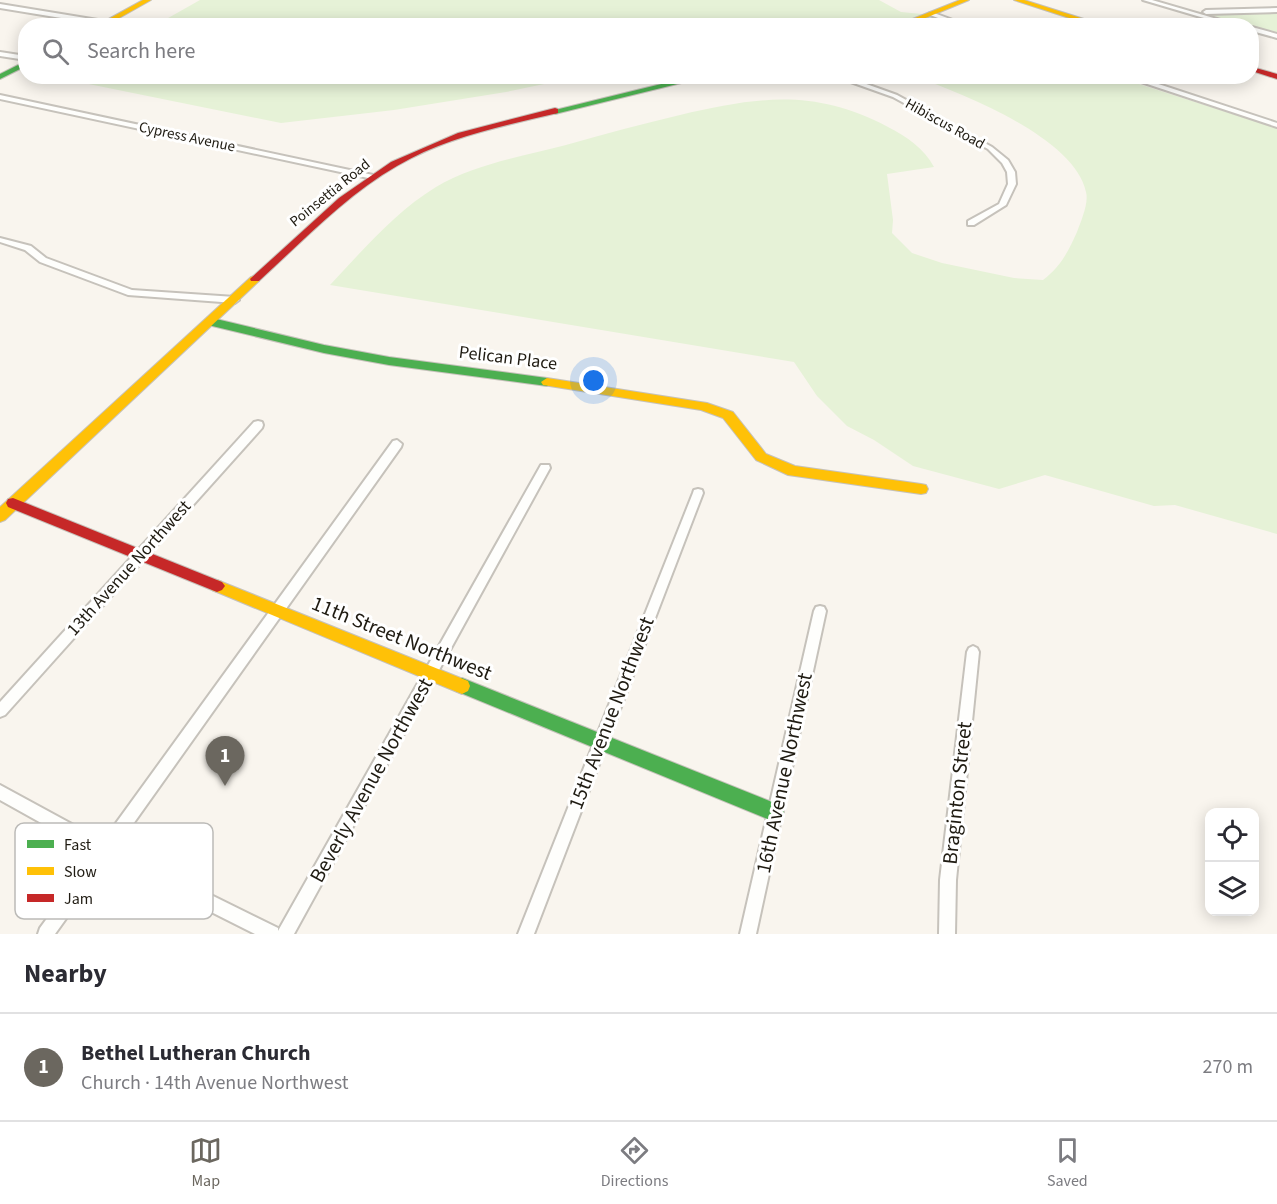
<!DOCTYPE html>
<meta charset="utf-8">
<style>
body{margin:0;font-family:"Source Sans 3",sans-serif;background:#f7f7f7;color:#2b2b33}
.controls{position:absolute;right:18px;bottom:18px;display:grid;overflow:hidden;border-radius:12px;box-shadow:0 3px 15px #0003}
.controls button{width:54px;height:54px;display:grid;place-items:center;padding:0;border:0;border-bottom:2px solid #e1e1e2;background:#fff;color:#2b2b33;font:30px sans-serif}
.you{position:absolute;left:594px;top:381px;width:21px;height:21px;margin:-15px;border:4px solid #fff;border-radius:50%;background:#1a73e8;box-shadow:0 0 0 9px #1a73e833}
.badge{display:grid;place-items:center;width:39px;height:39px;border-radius:50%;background:#6b675f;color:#fff;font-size:20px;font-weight:700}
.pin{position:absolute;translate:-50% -50px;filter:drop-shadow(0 2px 3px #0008)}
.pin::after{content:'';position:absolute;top:32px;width:21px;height:18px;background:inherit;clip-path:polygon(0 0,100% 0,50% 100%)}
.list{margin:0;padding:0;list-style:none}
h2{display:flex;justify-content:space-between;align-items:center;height:78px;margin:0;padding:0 24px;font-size:26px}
h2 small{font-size:20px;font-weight:400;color:#7c7c81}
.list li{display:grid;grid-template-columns:39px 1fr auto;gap:18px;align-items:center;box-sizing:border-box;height:108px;padding:0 24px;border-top:2px solid #e1e1e2}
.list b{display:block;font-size:22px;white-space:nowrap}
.list p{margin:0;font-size:20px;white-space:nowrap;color:#7c7c81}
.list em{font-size:20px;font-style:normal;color:#7c7c81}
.icon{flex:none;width:33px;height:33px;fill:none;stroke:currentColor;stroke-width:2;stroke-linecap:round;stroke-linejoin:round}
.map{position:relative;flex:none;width:1277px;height:934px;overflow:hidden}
.search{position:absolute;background:#fff;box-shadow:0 3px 15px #0003;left:18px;right:18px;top:18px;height:66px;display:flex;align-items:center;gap:15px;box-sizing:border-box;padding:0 21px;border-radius:24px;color:#7c7c81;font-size:22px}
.sheet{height:186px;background:#fff}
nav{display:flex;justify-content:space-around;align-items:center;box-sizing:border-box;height:84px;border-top:2px solid #e1e1e2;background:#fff;font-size:16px;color:#7c7c81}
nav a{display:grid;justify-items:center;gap:3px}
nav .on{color:#6b675f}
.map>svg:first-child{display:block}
.green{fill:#e6f2d7}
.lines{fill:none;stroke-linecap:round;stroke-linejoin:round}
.street-casing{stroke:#c6c2bb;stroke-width:4}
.fast-casing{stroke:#c6c2bb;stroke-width:2}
.slow-casing{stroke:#c6c2bb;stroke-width:2}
.jam-casing{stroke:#c6c2bb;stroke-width:2}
.street{fill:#fefefc;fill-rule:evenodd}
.fast{fill:#4caf50;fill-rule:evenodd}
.slow{fill:#ffc107;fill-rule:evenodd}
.jam{fill:#c62828;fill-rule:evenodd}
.labels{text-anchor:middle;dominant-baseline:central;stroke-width:6;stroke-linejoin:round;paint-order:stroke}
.far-street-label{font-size:15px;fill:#1f1b12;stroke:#fff}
.street-label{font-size:18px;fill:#1f1b12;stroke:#fff}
.near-street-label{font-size:21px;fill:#1f1b12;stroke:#fff}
.key{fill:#fff;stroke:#bcbbb8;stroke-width:1.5}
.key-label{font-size:16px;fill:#1f1b12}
</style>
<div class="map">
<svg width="1277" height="934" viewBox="0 0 1277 934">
<rect width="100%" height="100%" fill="#f9f5ee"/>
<g class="green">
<path d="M200,0H879L901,12L922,14L958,25L154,26Z"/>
<path d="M1277,11V34L1210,15L1214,14Z"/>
<path d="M62,76H578V77L506,92L394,110L281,123L59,78Z"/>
<path d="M916,77H1117L1277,128V534L1175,505L1154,506L1045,475L999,489L913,466L874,440L847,426L817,396L794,362L330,285C363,250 395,212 436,187C474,164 524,156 566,145C604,134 642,124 680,115C757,97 815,88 888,127C907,137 924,148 934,167L887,174L893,220L892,233L912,253L942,263L1014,278L1043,280C1061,266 1068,252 1077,232C1081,221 1089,203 1086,192C1075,138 964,94 916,77Z"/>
</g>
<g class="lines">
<defs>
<g id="street">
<path d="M1143,0H1152L1241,26H1231Z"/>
<path d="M0,4L104,21L107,23L104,25L0,8Z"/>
<path d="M1277,8V12L1206,14L1203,12L1206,10Z"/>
<path d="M930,13H934L969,26H960L930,15Z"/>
<path d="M1252,27L1277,34V38L1252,31Z"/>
<path d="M0,52L26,56V60L0,56Z"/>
<path d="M834,76H844L897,95L992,147L1008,160L1015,172L1016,184L1006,205L974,225H968V221L999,204L1008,184L1007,172L1002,163L988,149L893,97Z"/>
<path d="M1123,76H1134L1277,123V127Z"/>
<path d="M0,95L373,175L377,177L373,179L0,99Z"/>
<path d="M0,238L31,246L46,258L132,290L235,297L239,300L235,303L128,295L40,262L25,250L0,242Z"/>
<path d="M258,421L262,422L263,425L262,428L5,715L0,717V702L254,422Z"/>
<path d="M397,440L402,444L401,447L116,848L278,928V931L541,465H549L550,468L294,934H255L108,860L55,934H38L40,928L95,853L0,800V785L103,841L393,441Z"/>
<path d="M698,489L702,490L703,493L534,934H518L693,493L694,490Z"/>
<path d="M820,606L824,607L826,611L756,934H740L814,611L816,607Z"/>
<path d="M973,646L977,648L979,652L956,880L955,934H939L940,880L967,652L969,648Z"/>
</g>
<g id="fast">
<path d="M26,61V66L0,79V74Z"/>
<path d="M694,76H710L555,114L551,111Z"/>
<path d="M212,318L324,345L389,357L547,378L553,382L547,386L389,365L324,353L208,325L206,322Z"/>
<path d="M462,678L782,806L784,813L782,820L775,822L456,691L454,686L456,681Z"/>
</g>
<g id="slow">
<path d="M143,0H151L105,26H96Z"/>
<path d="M960,0H969L906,26H895Z"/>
<path d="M1014,0H1024L1106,26H1094Z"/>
<path d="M255,276L259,277V281L5,520L0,522V507L251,277Z"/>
<path d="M547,378L707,403L733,412L766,454L795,466L921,484L926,485L928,489L926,493L921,494L788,475L756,460L723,418L701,410L543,385L541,382Z"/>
<path d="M217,580L468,681L470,686L468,691L462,694L212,590L209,586L212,582Z"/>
</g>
<g id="jam">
<path d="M1252,67L1277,74V79L1252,71Z"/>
<path d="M555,108L558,109V113C503,126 446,137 397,166C345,196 303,241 259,281H251L250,279L339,198L391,162L458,133Z"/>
<path d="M13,498L222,582L225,586L222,590L217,592L212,590L8,507L6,503L8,499Z"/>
</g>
</defs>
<use href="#street" class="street-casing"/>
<use href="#fast" class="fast-casing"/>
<use href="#slow" class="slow-casing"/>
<use href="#jam" class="jam-casing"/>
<use href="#street" class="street"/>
<use href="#fast" class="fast"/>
<use href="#slow" class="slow"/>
<use href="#jam" class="jam"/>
</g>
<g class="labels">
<g class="far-street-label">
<text transform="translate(945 124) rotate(29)">Hibiscus Road</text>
<text transform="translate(187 137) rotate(12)">Cypress Avenue</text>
<text transform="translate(330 193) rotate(-39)">Poinsettia Road</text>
</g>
<g class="street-label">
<text transform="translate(508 358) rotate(7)">Pelican Place</text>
<text transform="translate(129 568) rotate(-48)">13th Avenue Northwest</text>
</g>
<g class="near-street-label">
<text transform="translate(402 638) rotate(22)">11th Street Northwest</text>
<text transform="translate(611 713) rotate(-69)">15th Avenue Northwest</text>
<text transform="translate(784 773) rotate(-78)">16th Avenue Northwest</text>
<text transform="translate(371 780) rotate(-61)">Beverly Avenue Northwest</text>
<text transform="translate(957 793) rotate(-84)">Braginton Street</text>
</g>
</g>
<rect x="15" y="823" width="198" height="96" rx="9" class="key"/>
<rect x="27" y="840" width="27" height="8" fill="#4caf50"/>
<rect x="27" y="867" width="27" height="8" fill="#ffc107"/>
<rect x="27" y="894" width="27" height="8" fill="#c62828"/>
<g class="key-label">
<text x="64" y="850">Fast</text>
<text x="64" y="877">Slow</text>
<text x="64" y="904">Jam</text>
</g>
</svg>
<div class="controls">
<button><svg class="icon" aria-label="locate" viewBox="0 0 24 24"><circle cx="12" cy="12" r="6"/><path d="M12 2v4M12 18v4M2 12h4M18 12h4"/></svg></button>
<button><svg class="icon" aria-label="layers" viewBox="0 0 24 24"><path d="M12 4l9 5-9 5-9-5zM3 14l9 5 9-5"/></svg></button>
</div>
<div class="you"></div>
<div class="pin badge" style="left:225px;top:786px">1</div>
<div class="search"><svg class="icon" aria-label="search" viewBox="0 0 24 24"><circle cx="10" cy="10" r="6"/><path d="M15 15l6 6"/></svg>Search here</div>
</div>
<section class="sheet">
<h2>Nearby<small></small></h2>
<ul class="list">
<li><span class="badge">1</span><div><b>Bethel Lutheran Church</b><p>Church · 14th Avenue Northwest</p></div><em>270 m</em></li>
</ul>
</section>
<nav>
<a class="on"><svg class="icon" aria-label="map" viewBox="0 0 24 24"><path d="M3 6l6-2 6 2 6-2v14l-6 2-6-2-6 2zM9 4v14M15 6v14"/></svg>Map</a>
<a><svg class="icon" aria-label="directions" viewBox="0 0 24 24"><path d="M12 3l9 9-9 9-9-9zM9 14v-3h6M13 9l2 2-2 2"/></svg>Directions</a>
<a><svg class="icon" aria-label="saved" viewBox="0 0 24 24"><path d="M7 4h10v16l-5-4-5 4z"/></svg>Saved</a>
</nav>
